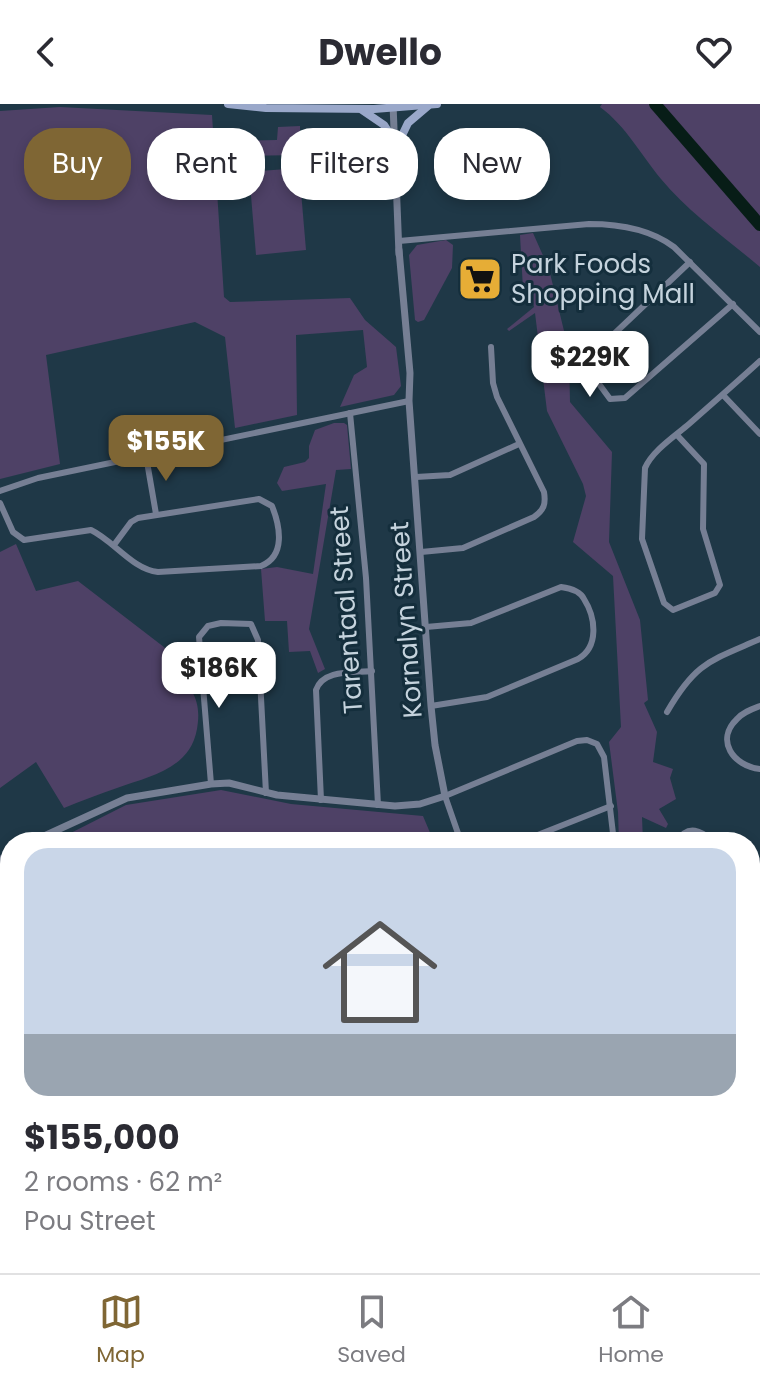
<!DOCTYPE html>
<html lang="en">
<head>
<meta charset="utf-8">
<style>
  body { margin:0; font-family:Poppins,sans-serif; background:#f7f7f7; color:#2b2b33; height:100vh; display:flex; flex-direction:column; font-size:30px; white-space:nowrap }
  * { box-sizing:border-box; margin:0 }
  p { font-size:26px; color:#7c7c81 }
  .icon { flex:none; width:44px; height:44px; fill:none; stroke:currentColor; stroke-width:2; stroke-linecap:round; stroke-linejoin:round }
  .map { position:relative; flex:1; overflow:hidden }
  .panel { position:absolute; left:0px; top:728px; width:760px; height:442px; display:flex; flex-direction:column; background:#fff; border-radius:32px 32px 0 0; box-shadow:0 4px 12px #0003 }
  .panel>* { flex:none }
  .hud { position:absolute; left:24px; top:24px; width:712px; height:72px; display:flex; gap:16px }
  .price { position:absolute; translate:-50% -68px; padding:0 18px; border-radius:16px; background:#fff; color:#222; font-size:26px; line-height:52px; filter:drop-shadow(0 2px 4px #0008) }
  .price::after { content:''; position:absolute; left:50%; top:48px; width:24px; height:18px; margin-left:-12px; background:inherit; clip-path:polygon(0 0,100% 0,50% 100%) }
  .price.on { background:#7f6634; color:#fff }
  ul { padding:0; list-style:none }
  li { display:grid; align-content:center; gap:16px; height:424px; padding:0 24px }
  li+li { border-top:2px solid #e1e1e2 }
  li span { display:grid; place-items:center; height:248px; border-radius:24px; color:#555 }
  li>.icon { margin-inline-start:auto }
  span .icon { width:144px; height:144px; fill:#fffc; stroke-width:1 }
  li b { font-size:34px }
  .pill { padding:0 28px; border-radius:32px; background:#fff; box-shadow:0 4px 12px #0003; font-size:28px; line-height:72px }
  .pill.on { background:#7f6634; color:#fff }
  header { display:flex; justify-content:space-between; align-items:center; height:104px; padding:0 24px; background:#fff; font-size:36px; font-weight:700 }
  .tabs { display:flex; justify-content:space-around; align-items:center; height:112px; border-top:2px solid #e1e1e2; background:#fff; font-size:22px; color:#7c7c81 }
  .tabs a { display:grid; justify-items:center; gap:4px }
  .tabs .on { color:#7f6634 }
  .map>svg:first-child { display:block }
</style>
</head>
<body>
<header><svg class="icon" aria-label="back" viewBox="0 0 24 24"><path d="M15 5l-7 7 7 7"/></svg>Dwello<svg class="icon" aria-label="heart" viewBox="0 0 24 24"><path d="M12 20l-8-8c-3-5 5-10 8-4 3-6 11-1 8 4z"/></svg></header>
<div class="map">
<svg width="760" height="1169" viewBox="0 0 760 1169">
  <rect width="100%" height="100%" fill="#1f3847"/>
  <!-- green -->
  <g fill="#4e4166">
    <path d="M 602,0 L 760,0 L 760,163 C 727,135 689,109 661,75 C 641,51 626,22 600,3 Z"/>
    <path d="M 60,3 L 212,11 L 224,193 L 230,198 L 350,194 L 365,216 L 396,243 L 401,282 L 394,291 L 340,303 L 354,271 L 367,263 L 363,226 L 296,231 L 297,311 L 235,324 L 225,233 L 195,218 L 46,251 L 60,360 L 0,375 L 0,7 Z"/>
    <path d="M 300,22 L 300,51 L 237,52 L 237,37 L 277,36 L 278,23 Z"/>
    <path d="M 299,64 L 306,146 L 256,151 L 249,68 Z"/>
    <path d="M 533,129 L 549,165 L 565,231 L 569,254 L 570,298 L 612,348 L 609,438 L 640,516 L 648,596 L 644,599 L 657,628 L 653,658 L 673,665 L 670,674 L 676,695 L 659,705 L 668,720 L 666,724 L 642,713 L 643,738 L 619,738 L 618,708 L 609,638 L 621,623 L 613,472 L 573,438 L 586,392 L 583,380 L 547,307 L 535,209 L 509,227 L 507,225 L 534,203 L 530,184 L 523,185 L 520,131 Z"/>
    <path d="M 446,136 L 453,141 L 452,164 L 424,216 L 418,218 L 415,216 L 409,151 L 417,141 Z"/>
    <path d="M 334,319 L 344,319 L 347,321 L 351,365 L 336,366 L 309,525 L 325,565 L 318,569 L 310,547 L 289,548 L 287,517 L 265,517 L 261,465 L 277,463 L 313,470 L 326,380 L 282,387 L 277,379 L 284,363 L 305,358 L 309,354 L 309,342 L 315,326 Z"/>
    <path d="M 16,440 L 36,487 L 78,477 L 173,550 L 173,564 C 192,584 202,596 197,625 C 190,665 150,672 117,684 C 99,690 81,697 64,704 L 36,658 L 0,684 L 0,448 Z"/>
    <path d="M 221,686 L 291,700 L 423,712 L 431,731 L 445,738 L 53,738 L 126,701 Z"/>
    <path d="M 10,760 L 10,972 L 0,963 L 0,765 Z"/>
    <path d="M 750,977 L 760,978 L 760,1147 L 750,1120 Z"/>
    <path d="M 151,1160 L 208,1160 L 213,1163 L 231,1160 L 714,1160 L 713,1169 L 142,1169 Z"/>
  </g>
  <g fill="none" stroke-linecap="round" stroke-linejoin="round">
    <!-- river -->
    <path stroke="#071d17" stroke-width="12" d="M 655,0 L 760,121"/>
    <!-- minor -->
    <g stroke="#767f94" stroke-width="6">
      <path d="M 399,137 L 589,120 C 619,120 650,125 674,143 L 760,228"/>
      <path d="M 690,158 L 595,248 L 591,269 L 610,295 L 625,294 L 733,200"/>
      <path d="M 723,291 L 760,330"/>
      <path d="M 350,309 L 366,474 L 378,701"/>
      <path d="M 677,331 L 704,360 L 703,425 L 720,481 L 715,489 L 673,506 L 664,499 L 642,435 L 645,364 C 652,347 675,332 689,320 C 713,299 737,278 760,257"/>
      <path d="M 146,352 L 156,410"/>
      <path d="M 416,373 L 450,371 L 519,340"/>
      <path d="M 0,387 L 38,374 L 409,297"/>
      <path d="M 0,399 L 13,428 L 24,436 L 91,426 C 114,437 132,465 158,468 L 261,462 C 286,452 280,422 272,402 L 259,395 L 138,414 L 131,418 L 114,441"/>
      <path d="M 421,448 L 463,444 L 534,413 C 544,406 546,400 544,388 L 497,293 L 493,279 L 491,243"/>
      <path d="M 426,523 L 471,519 L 561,483 C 569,484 580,487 584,495 C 596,514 599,543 578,555 L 487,593 L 431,602"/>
      <path d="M 760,602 C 752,605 743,608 737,615 C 715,636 733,662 760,665"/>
      <path d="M 667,608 C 696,558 710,557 760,535"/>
      <path d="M 211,680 L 199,533 L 208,522 L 221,519 L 251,520 L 258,536 L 266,689"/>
      <path d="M 321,696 L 316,586 C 323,565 353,569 372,567"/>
      <path d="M 461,738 L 445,692 L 577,637 L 587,636 L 597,640 L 604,653 L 614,738"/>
      <path d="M 520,738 L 611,702"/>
      <path d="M 677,738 C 688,719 701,727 715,738"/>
      <path d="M 750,791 L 760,830"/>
      <path d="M 750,916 L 760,871"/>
      <path d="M 750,971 L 760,973"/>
      <path d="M 0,980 L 10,989"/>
      <path d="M 0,1065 L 10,1074"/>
      <path d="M 0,1087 L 10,1088"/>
      <path d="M 108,1160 L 117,1169"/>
      <path d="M 142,1169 L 151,1160"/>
    </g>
    <!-- tertiary -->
    <g stroke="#767f94" stroke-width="7">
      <path d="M 393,0 L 399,150"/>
      <path d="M 31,738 L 127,694 L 211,680 L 229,679 L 277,691 L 395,702 L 420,700 L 445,692 L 435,641 L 431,602 L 409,297 L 410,269 L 399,146"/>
      <path d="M 0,756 L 10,749"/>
    </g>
    <!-- secondary -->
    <g stroke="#9aa8ca" stroke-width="8">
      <path d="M 228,0 L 266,4 L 374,5 L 437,0"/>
      <path d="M 362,6 L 384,21 L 395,38"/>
      <path d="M 395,46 L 408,19 L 428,2"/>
    </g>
  </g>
  <!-- icons -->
  <defs>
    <g id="supermarket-square" transform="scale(2.3)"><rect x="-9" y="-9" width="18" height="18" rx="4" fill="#e6ad36" stroke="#142e3c"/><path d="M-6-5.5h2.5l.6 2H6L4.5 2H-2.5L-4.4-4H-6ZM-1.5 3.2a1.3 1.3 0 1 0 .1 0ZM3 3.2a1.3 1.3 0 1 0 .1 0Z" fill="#111"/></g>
  </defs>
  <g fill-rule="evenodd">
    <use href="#supermarket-square" x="480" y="175"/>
  </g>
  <g text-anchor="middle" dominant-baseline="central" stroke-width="6" stroke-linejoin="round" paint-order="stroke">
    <!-- poi labels -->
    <g font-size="26" fill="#c5d3dd" stroke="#142e3c" text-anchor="start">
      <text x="511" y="160">Park Foods<tspan x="511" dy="30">Shopping Mall</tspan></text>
    </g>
    <!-- street labels -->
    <g font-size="26" fill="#c5d3dd" stroke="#142e3c">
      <text transform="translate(346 506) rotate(-94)">Tarentaal Street</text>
      <text transform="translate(406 516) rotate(-94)">Kornalyn Street</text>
    </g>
  </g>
</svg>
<b class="price" style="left:590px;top:295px">$229K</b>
<b class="price on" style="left:166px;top:379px">$155K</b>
<b class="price" style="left:219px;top:606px">$186K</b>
<div class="hud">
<a class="pill on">Buy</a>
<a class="pill">Rent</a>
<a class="pill">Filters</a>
<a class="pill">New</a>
</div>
<section class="panel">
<ul>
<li><span style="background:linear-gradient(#c9d6e8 75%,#9aa5b1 0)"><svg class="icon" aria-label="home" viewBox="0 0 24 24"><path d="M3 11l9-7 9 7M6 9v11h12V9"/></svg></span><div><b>$155,000</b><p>2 rooms · 62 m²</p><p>Pou Street</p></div></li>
</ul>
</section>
</div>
<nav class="tabs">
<a class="on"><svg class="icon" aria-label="map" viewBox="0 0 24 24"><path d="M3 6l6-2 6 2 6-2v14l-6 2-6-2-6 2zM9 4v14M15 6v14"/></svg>Map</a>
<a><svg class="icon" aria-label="saved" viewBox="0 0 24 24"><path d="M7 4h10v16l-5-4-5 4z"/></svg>Saved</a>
<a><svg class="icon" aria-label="home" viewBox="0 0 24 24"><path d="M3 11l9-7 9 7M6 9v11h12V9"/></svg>Home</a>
</nav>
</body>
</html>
